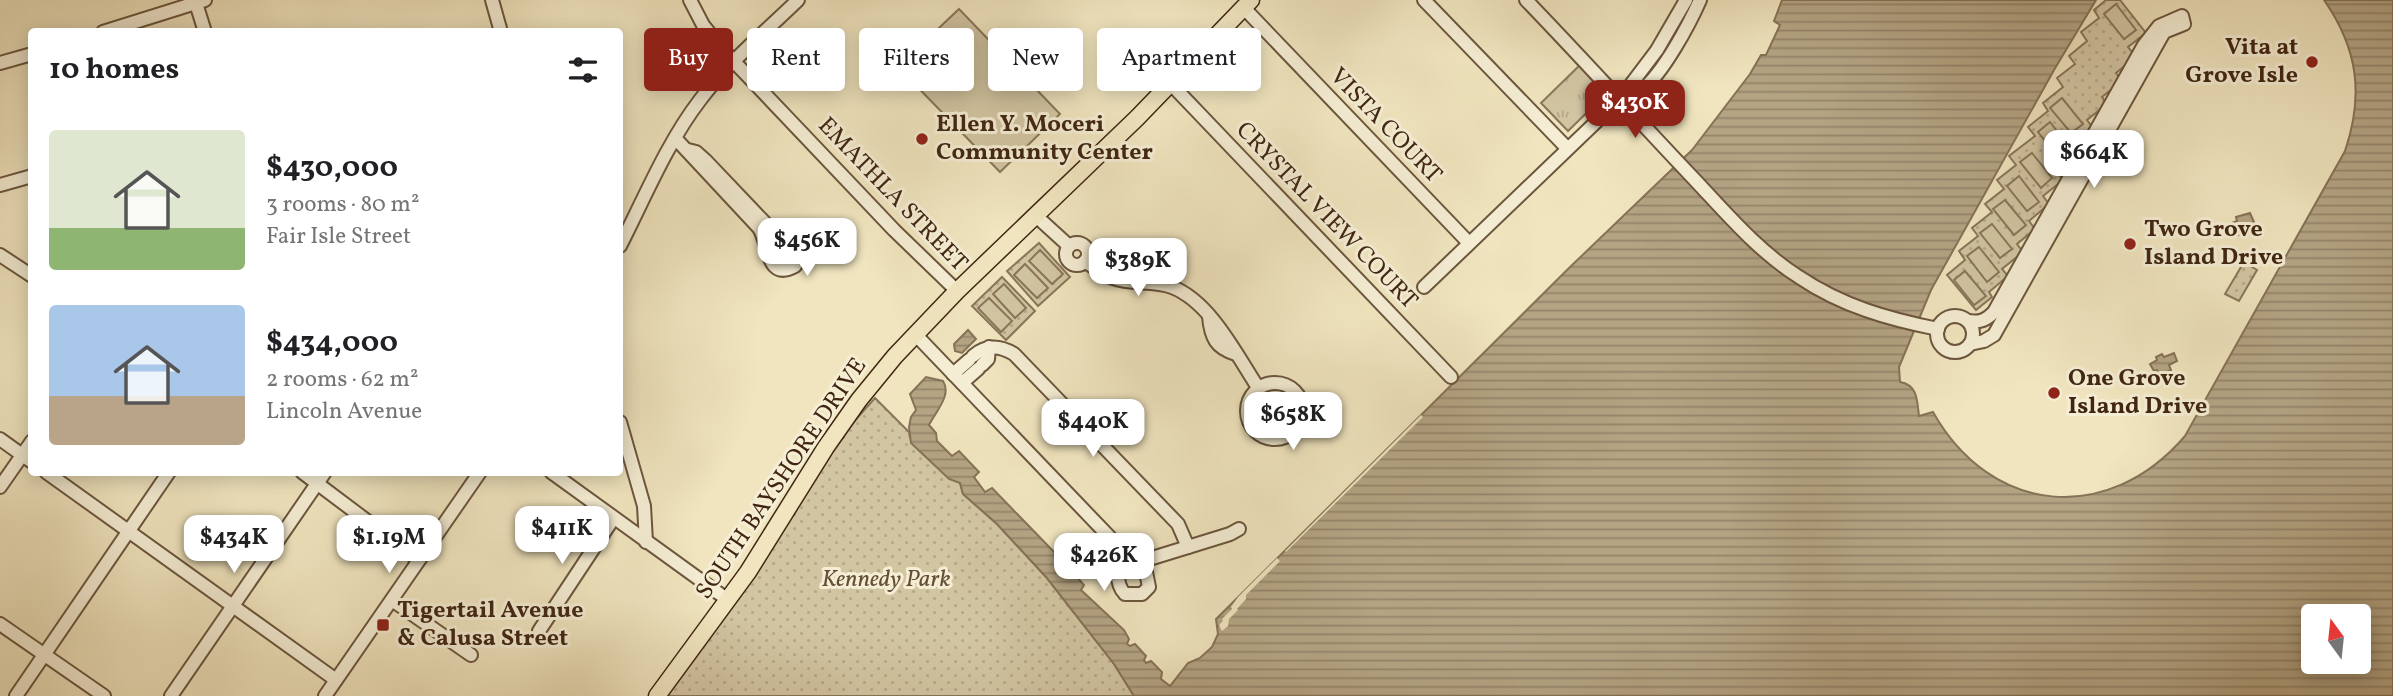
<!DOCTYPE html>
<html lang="en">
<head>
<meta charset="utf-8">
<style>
  body { margin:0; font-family:Vollkorn,serif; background:#f2f2f2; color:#202124; height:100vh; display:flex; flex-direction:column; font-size:26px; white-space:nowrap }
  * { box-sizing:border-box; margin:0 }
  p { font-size:23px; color:#757577 }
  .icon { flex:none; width:38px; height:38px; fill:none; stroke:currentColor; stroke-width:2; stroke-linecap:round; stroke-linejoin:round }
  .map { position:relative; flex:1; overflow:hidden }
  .side { position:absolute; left:28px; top:28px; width:595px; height:448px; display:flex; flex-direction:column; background:#fff; border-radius:7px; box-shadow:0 4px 18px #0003 }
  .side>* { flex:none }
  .banner { position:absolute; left:644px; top:28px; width:665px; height:63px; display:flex; gap:14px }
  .needle { width:46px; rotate:345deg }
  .controls { position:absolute; left:2301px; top:604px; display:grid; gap:14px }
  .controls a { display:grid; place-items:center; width:70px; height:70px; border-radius:7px; background:#fff; box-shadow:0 4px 18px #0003; font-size:35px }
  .price { position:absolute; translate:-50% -60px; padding:0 16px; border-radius:14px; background:#fff; color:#222; font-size:23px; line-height:46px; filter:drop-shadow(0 2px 4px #0008) }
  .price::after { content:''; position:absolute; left:50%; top:42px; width:21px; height:16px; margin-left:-10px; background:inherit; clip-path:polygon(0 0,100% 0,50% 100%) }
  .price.selected { background:#8f2418; color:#fff }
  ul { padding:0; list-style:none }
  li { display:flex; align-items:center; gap:21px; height:175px; padding:0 21px }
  li span { display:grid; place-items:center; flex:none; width:196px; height:140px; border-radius:7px; color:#555 }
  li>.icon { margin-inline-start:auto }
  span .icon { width:84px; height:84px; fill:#fffc; stroke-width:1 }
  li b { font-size:30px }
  h2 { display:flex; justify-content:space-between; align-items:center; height:84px; padding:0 21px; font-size:30px }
  .tag { padding:0 24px; border-radius:7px; background:#fff; box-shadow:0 4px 18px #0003; font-size:24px; line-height:63px }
  .tag.selected { background:#8f2418; color:#fff }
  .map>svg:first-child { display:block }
</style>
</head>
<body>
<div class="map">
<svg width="2393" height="696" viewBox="0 0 2393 696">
  <defs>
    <pattern id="grass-tufts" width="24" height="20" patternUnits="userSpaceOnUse" patternTransform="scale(1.75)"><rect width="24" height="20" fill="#d2c5a2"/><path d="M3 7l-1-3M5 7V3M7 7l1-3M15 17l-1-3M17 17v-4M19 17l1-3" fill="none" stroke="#b5a98a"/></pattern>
    <pattern id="park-dots" width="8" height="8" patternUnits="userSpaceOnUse" patternTransform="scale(1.75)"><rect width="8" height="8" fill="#d2c5a2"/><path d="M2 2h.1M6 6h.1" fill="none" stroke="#b5a98a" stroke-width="1.8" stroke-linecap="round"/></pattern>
    <pattern id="water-rules" width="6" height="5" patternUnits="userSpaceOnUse" patternTransform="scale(1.75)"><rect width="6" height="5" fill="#b4a484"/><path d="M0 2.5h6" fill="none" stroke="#94856b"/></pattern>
  </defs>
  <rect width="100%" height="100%" fill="#f0e5bf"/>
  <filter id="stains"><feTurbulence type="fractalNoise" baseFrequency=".00286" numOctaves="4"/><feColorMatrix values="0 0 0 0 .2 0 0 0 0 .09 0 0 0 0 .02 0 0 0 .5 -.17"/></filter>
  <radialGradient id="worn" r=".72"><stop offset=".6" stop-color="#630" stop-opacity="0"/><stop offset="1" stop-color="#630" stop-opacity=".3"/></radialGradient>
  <!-- grass -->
  <path fill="url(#grass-tufts)" stroke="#89765a" stroke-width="2" d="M 1581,64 L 1608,92 L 1568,131 L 1541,103 Z"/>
  <!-- park -->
  <g fill="url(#park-dots)" stroke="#89765a" stroke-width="2">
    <path d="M 2106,0 L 2120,0 L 2146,33 L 2128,47 L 2136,57 L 2116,73 L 2122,81 L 2102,97 L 2107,104 L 2087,120 L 2093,128 L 2074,144 L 2080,152 L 2061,167 L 2057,162 L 2052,165 L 2063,180 L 2043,196 L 2049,204 L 2029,221 L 2035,229 L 2017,244 L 2023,252 L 2002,269 L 2008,276 L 1989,292 L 1992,297 L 1976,310 L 1947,275 L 1965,260 L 1959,251 L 1978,236 L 1972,228 L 1992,212 L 1985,204 L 2004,189 L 1997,180 L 2016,165 L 2009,156 L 2035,136 L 2028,127 L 2048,111 L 2043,103 L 2063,87 L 2057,78 L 2075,64 L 2069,56 L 2087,41 L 2081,32 L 2099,18 L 2094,10 Z"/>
    <path d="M 1039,243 L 1070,277 L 1038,306 L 1007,271 Z"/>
    <path d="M 2244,262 L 2257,270 L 2239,301 L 2225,294 Z"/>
    <path d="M 1002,277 L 1035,311 L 1006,340 L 972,306 Z"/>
    <path d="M 875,398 L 909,432 L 910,438 L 960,483 L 963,494 L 997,524 L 1046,577 L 1114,664 L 1134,696 L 661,696 L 843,434 Z"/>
  </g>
  <!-- pitch -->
  <g fill="#d2c5a2" stroke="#89765a" stroke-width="2">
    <path d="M 2116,4 L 2136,30 L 2124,39 L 2104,14 Z"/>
    <path d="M 959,9 L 1060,114 L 1000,172 L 898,67 Z"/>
    <path d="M 2062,98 L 2083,124 L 2071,133 L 2050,108 Z"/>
    <path d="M 2050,122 L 2070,148 L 2058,157 L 2038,132 Z"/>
    <path d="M 2032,153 L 2052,178 L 2041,188 L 2020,162 Z"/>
    <path d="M 2019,176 L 2039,202 L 2027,211 L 2007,186 Z"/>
    <path d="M 2005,200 L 2026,225 L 2014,235 L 1993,209 Z"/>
    <path d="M 1992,224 L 2012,249 L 2000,258 L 1980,233 Z"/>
    <path d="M 1979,247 L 1999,272 L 1987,282 L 1967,256 Z"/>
    <path d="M 1040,250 L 1063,274 L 1052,284 L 1029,261 Z"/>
    <path d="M 1025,264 L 1048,288 L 1037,298 L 1014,275 Z"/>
    <path d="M 1965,271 L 1986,296 L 1974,305 L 1954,280 Z"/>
    <path d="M 1004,284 L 1026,308 L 1015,318 L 993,294 Z"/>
    <path d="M 989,298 L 1012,321 L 1001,332 L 978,308 Z"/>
  </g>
  <!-- water -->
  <g fill="url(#water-rules)" stroke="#867256" stroke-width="2" fill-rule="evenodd">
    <path d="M 1782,0 L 2096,0 L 2054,70 L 1931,290 L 1899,367 L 1900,382 C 1918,385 1917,401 1919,416 L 1933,412 C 1991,515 2108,526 2185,436 L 2345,151 C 2364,95 2358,49 2324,0 L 2393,0 L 2393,696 L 1134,696 L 1114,664 L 1046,577 L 997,524 L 963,494 L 960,483 L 949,479 L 911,443 L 909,427 L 911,417 L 916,410 L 910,394 L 926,377 L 943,381 C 952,395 936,411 929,425 L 936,433 L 937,441 L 952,456 L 959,451 L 979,472 L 974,477 L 985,492 L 992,488 L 1055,553 L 1054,555 L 1066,569 L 1068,567 L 1084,585 L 1081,590 L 1124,630 L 1129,639 L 1127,644 L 1130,646 L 1135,644 L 1146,656 L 1144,660 L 1146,663 L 1151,661 L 1162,672 L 1161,679 L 1170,686 L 1188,663 L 1200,658 L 1212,647 L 1218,634 L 1216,619 L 1569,268 L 1692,150 L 1750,74 L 1761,55 L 1766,55 L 1780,25 L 1774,21 ZM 2314,616 L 2359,616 L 2359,662 L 2314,662 Z"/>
    <path d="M 2250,213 L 2254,222 L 2247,225 L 2249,230 L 2236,236 L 2229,224 L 2237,221 L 2236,217 Z"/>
    <path d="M 968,330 L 976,339 L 962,353 L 955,351 L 954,344 Z"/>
    <path d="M 2174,353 L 2177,361 L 2169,365 L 2171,370 L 2159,375 L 2157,370 L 2154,371 L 2150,364 L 2157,360 L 2156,357 L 2162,354 L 2164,357 Z"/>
    <path d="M 1263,410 L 1275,416 L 1281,415 L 1282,422 L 1278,425 L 1268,423 L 1266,419 L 1261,418 Z"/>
  </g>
  <!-- pier -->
  <g fill="#f0e5bf">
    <path d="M 1421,415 L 1423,417 L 1286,552 L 1285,551 Z"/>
    <path d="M 1277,558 L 1280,561 L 1246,595 L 1246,599 L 1237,609 L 1238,610 L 1229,619 L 1228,626 L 1222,631 L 1219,625 L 1223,621 L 1222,619 L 1232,609 L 1231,607 L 1238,597 Z"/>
  </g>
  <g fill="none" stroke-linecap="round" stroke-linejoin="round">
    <!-- minor casing -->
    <g stroke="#6c563d" stroke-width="16">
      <g id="minor">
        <path d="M 195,0 L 205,32"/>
        <path d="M 492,0 L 501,32"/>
        <path d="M 690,0 L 703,25 L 724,51 L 894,230 L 957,291"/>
        <path d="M 1424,0 L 1567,148"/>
        <path d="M 1526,0 C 1583,59 1638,120 1694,179 C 1727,214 1758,251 1799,277 C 1842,306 1888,319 1938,329"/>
        <path d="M 1243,7 L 1469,243"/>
        <path d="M 103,32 L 205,0"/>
        <path d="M 0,63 L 32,54"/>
        <path d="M 1170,83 L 1451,377"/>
        <path d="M 1621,99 C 1627,96 1636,94 1642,90 C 1663,73 1689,25 1700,0"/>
        <path d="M 676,139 L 759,228 C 769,243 766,282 795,266 L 798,259 L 792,240 L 767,225 L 706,161 L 696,152 L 688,150"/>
        <path d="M 0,185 L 32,176"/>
        <path d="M 1035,215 L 1069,246"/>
        <circle cx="1077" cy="254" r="11"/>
        <path d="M 620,246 C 645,197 667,143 700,100 C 728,63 765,32 798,0"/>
        <path d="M 0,255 L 32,276"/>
        <path d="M 1085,261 C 1093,267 1103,275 1113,278 C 1131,285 1153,280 1172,287 C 1211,302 1237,356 1259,389"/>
        <path d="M 1424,287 L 1620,99 L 1657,50 L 1686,0"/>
        <circle cx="1955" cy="334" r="18"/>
        <path d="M 1209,317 C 1211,338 1216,348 1236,354"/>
        <path d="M 1968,321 C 1980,323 1986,320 1994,312 L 2144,45 L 2159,26 L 2182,16 L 2184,24 L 2164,32 L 1994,335 L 1984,341 L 1970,344"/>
        <path d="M 915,334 L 1121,549 L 1146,572 L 1149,587 L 1142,594 L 1125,594 C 1114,583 1118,563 1121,549"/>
        <path d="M 973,356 C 986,345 999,345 1014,354 L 1178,524 L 1188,547 L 1149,559 L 1140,565"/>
        <path d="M 982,365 L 988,359 L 989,347"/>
        <path d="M 953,374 L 969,360"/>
        <path d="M 962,383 L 978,369"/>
        <circle cx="1275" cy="411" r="28"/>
        <path d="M 620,422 L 644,506 L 646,542"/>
        <path d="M 0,439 L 32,462"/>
        <path d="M 46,472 L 336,680"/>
        <path d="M 302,472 L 419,560"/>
        <path d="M 551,472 L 728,600"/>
        <path d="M 0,487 L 32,441"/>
        <path d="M 1188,547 L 1230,534 L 1239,529"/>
        <path d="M 392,600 L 471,655"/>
        <path d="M 0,624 L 104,696"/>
        <path d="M 539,631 L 613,519"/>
        <path d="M 16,696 L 169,472"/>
        <path d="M 171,696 L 325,472"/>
        <path d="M 325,696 L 480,472"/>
      </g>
    </g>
    <!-- major casing -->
    <g stroke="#402612" stroke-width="19">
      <path id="major" d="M 657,696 L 748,572 L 826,447 L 859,400 L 895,356 L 957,291 L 1137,118 L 1251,0"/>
    </g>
    <!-- minor -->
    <use href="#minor" stroke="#f5eed5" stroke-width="12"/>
    <!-- major -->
    <use href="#major" stroke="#f0e5bf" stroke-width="16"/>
  </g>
  <!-- markers -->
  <g fill="#8f2418" stroke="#f5eed5" stroke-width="2.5">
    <circle cx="2312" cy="62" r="7"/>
    <circle cx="922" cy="139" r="7"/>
    <circle cx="2130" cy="244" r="7"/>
    <circle cx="2054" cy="393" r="7"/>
    <rect x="376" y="618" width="14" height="14" rx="3.5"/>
  </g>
  <g text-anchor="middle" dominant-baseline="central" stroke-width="6" stroke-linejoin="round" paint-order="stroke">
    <!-- poi labels -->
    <g font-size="24" font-weight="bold" fill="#402612" stroke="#f5eed5" text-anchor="start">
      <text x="2298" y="48" text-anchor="end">Vita at<tspan x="2298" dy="28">Grove Isle</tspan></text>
      <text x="936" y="125">Ellen Y. Moceri<tspan x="936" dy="28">Community Center</tspan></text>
      <text x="2144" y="230">Two Grove<tspan x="2144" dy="28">Island Drive</tspan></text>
      <text x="2068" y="379">One Grove<tspan x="2068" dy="28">Island Drive</tspan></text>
      <text x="397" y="611">Tigertail Avenue<tspan x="397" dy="28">&amp; Calusa Street</tspan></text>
    </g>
    <!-- street labels -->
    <g font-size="24" fill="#402612" stroke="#f5eed5">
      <text transform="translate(1385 126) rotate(46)">VISTA COURT</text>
      <text transform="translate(892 195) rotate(46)">EMATHLA STREET</text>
      <text transform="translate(1326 216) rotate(46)">CRYSTAL VIEW COURT</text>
      <text transform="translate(782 479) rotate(-56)">SOUTH BAYSHORE DRIVE</text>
    </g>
    <!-- park labels -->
    <g font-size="24" font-style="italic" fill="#644e36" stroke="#f5eed5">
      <text x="886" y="580">Kennedy Park</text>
    </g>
  </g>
  <rect width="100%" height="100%" filter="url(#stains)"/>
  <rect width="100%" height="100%" fill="url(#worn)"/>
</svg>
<div class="controls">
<a><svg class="needle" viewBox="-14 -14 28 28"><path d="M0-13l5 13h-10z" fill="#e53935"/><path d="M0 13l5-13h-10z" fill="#757577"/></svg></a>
</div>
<b class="price selected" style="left:1635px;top:140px">$430K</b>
<b class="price" style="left:2094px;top:190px">$664K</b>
<b class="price" style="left:807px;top:278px">$456K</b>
<b class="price" style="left:1138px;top:298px">$389K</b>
<b class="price" style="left:1293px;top:452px">$658K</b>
<b class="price" style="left:1093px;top:459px">$440K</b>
<b class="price" style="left:562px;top:566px">$411K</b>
<b class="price" style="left:234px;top:575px">$434K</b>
<b class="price" style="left:389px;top:575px">$1.19M</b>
<b class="price" style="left:1104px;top:593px">$426K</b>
<div class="banner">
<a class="tag selected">Buy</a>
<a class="tag">Rent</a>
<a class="tag">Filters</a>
<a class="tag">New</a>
<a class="tag">Apartment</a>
</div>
<section class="side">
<h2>10 homes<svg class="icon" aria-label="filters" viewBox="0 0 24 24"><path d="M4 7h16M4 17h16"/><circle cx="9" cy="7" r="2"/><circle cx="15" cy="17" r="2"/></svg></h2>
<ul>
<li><span style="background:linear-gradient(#dfe7d0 70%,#8fb573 0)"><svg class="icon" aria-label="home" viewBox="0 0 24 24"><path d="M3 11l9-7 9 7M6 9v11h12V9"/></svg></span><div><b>$430,000</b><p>3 rooms · 80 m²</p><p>Fair Isle Street</p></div></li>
<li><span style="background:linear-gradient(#a9c7e8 65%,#b9a48a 0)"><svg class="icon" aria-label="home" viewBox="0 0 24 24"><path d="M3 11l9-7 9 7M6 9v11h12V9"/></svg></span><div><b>$434,000</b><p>2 rooms · 62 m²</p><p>Lincoln Avenue</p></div></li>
</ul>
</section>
</div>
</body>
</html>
